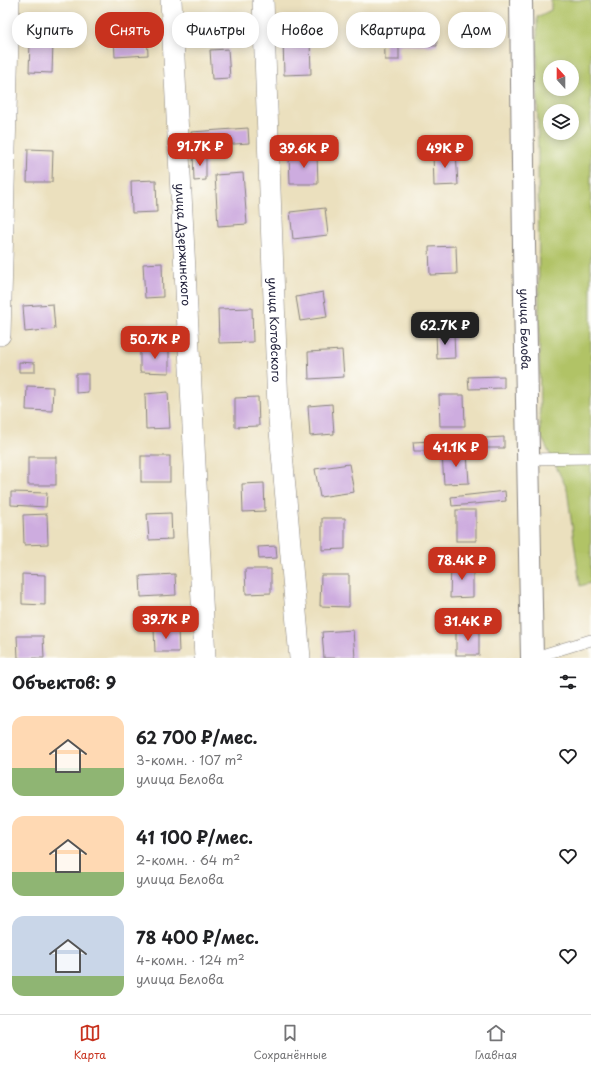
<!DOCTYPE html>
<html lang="ru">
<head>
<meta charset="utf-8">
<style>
  body { margin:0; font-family:"Playpen Sans",sans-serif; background:#f2f2f2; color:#202124; height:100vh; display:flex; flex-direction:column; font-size:15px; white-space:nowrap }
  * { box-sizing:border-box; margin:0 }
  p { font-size:13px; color:#757577 }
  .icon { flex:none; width:22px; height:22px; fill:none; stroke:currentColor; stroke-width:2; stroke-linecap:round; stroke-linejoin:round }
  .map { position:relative; height:658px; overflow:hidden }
  .drawer { display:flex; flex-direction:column; background:#fff; flex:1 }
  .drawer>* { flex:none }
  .banner { position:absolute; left:12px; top:12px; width:567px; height:36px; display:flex; gap:8px }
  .needle { width:26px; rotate:339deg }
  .fabs { position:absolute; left:543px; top:60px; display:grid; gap:8px }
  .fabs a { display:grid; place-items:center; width:36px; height:36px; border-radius:50%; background:#fff; box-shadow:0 2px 10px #0003; font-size:20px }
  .price { position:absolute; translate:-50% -34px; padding:0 9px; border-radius:8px; background:#c8321e; color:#fff; font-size:13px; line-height:26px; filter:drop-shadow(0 1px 2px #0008) }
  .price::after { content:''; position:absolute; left:50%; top:24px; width:12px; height:9px; margin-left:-6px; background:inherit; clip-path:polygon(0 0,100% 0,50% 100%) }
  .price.active { background:#222; color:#fff }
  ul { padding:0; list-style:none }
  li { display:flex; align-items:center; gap:12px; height:100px; padding:0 12px }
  li span { display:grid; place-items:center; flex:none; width:112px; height:80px; border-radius:12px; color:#555 }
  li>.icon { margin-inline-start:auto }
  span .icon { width:48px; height:48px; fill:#fffc; stroke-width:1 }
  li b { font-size:17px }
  h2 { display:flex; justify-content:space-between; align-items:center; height:48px; padding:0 12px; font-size:17px }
  .tag { padding:0 14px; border-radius:16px; background:#fff; box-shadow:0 2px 10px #0003; font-size:14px; line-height:36px }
  .tag.active { background:#c8321e; color:#fff }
  .dock { display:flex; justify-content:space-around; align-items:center; height:56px; border-top:1px solid #e0e0e0; background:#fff; font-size:11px; color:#757577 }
  .dock a { display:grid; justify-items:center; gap:2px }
  .dock .active { color:#c8321e }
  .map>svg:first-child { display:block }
</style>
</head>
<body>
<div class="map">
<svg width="591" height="658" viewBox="0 0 591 658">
  <rect width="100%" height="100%" fill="#fdfcf7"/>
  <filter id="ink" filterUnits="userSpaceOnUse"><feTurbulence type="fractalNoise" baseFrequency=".025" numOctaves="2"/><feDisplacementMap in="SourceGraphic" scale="8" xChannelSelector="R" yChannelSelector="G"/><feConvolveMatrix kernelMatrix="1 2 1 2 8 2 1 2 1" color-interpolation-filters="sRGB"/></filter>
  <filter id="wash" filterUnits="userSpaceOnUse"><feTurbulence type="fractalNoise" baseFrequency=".012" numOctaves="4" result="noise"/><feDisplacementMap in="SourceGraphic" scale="16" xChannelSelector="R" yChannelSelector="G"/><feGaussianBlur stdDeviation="0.9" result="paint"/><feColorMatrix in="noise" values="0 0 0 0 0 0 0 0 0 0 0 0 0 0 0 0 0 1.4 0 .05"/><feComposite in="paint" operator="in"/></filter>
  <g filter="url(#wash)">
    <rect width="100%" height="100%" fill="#ebe0be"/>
    <!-- green -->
    <path fill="#b1c366" stroke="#6a7250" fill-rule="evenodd" d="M 551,0 L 591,0 L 591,583 L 580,586 L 567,489 L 540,434 L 537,17 L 551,10 ZM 550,67 L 572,67 L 572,89 L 550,89 ZM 550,111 L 572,111 L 572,133 L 550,133 Z"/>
    <g id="blocks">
      <!-- building -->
      <g fill="#cdacdf">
        <path d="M 400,13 L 401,29 L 436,30 L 437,46 L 399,45 L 399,60 L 385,60 L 384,14 Z"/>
        <path d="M 147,34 L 148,55 L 115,57 L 114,36 Z"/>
        <path d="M 310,39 L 311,74 L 284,75 L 283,40 Z"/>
        <path d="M 30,42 L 53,43 L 52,73 L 29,72 Z"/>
        <path d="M 228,49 L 230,78 L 212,79 L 210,50 Z"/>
        <path d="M 248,128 L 249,143 L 193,147 L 191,132 Z"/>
        <path d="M 28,149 L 53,150 L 52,182 L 27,182 Z"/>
        <path d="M 456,152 L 458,185 L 434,186 L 433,153 Z"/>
        <path d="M 193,153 L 206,153 L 206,180 L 194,181 Z"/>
        <path d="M 317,154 L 318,184 L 290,184 L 289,155 Z"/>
        <path d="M 243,173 L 247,224 L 218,226 L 215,175 Z"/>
        <path d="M 156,180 L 157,212 L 132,213 L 131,181 Z"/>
        <path d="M 325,208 L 328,235 L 293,239 L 290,212 Z"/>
        <path d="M 456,246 L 457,274 L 430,275 L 429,247 Z"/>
        <path d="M 162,263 L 163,297 L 145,298 L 143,264 Z"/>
        <path d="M 323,292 L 327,317 L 300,321 L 296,297 Z"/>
        <path d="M 53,304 L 55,329 L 25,332 L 23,306 Z"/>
        <path d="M 252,308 L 253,342 L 219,343 L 218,309 Z"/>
        <path d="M 436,333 L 454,333 L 455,358 L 437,359 Z"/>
        <path d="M 140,347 L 169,347 L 169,373 L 140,372 Z"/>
        <path d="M 342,350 L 344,377 L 309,379 L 308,352 Z"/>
        <path d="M 19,362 L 35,363 L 35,372 L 19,372 Z"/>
        <path d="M 76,374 L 88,374 L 88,392 L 76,393 Z"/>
        <path d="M 504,376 L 504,388 L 469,389 L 468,377 Z"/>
        <path d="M 27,386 L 53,387 L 52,411 L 26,410 Z"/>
        <path d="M 168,392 L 170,428 L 146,429 L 145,394 Z"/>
        <path d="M 439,395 L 464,395 L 465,426 L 440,426 Z"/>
        <path d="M 258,397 L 259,426 L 235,427 L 235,398 Z"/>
        <path d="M 332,404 L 334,434 L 310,436 L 308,406 Z"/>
        <path d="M 504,437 L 504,448 L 486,448 L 485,438 Z"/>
        <path d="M 432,441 L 432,451 L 414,451 L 413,442 Z"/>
        <path d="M 467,453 L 469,483 L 444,484 L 442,454 Z"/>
        <rect x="141" y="456" width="29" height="26"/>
        <rect x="28" y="457" width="28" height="28"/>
        <path d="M 349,464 L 354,492 L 320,497 L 315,469 Z"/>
        <path d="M 264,483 L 265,511 L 243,512 L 242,484 Z"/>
        <path d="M 505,491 L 506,501 L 452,506 L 451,497 Z"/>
        <path d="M 11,492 L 47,493 L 46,507 L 11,505 Z"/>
        <rect x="456" y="510" width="20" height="31"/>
        <path d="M 171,513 L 172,539 L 149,540 L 147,514 Z"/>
        <path d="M 47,514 L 48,544 L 24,545 L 23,515 Z"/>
        <path d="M 322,518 L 345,518 L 345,549 L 322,550 Z"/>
        <path d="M 276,546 L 277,558 L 259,559 L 258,547 Z"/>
        <path d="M 451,564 L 473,564 L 473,597 L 450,598 Z"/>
        <path d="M 245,569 L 271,569 L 271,593 L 246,594 Z"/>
        <path d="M 22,574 L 45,575 L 45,605 L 22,604 Z"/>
        <path d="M 175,574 L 176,595 L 141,597 L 140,576 Z"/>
        <path d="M 321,575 L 349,575 L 349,607 L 320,606 Z"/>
        <rect x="456" y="628" width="23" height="27"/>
        <path d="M 154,629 L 178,629 L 179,652 L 155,652 Z"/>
        <path d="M 353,630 L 355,658 L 324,658 L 322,632 Z"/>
        <path d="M 17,636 L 43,636 L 44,658 L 18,658 Z"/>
      </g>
    </g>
  </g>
  <g filter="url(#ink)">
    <use href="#blocks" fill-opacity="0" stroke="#86817c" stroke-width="1"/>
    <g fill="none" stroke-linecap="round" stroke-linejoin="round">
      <!-- lane casing -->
      <g stroke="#86817c" stroke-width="12">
        <g id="lane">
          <path d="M 528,459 L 591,458"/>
          <path d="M 532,658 L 591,640"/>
        </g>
      </g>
      <!-- street casing -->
      <g stroke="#86817c" stroke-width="22">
        <g id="street">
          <path id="s1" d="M 171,0 L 205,658"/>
          <path id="s2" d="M 263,0 L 278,408 L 300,658"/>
          <path d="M 0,335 L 9,0"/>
        </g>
      </g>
      <!-- secondary casing -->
      <g stroke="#86817c" stroke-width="24">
        <g id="secondary">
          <path id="s3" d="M 521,0 L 524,245 L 532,658"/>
        </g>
      </g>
      <!-- lane -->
      <use href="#lane" stroke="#fff" stroke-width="11"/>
      <!-- street -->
      <use href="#street" stroke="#fff" stroke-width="21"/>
      <!-- secondary -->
      <use href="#secondary" stroke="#fff" stroke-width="22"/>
    </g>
  </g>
  <g text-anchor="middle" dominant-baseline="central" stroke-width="4" stroke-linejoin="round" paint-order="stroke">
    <!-- street labels -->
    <g font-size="12" fill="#22223b" stroke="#fdfcf7">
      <text stroke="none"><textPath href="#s1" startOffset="245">улица Дзержинского</textPath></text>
      <text stroke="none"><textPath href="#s2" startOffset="330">улица Котовского</textPath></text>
      <text stroke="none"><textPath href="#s3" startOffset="329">улица Белова</textPath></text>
    </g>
  </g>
</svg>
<div class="fabs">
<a><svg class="needle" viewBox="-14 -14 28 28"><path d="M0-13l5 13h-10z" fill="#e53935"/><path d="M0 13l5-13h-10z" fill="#757577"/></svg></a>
<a><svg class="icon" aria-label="layers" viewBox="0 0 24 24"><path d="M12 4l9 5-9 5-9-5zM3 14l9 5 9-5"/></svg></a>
</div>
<b class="price" style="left:200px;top:167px">91.7K ₽</b>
<b class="price" style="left:304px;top:169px">39.6K ₽</b>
<b class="price" style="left:445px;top:169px">49K ₽</b>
<b class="price active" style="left:445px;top:346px">62.7K ₽</b>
<b class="price" style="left:155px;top:360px">50.7K ₽</b>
<b class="price" style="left:456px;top:468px">41.1K ₽</b>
<b class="price" style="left:462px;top:581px">78.4K ₽</b>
<b class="price" style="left:166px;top:640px">39.7K ₽</b>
<b class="price" style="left:468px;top:642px">31.4K ₽</b>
<div class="banner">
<a class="tag">Купить</a>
<a class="tag active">Снять</a>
<a class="tag">Фильтры</a>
<a class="tag">Новое</a>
<a class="tag">Квартира</a>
<a class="tag">Дом</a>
</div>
</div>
<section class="drawer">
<h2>Объектов: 9<svg class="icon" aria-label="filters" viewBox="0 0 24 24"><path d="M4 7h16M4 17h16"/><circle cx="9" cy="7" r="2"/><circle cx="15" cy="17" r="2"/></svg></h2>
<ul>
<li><span style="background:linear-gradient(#ffd9b3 65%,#8fb573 0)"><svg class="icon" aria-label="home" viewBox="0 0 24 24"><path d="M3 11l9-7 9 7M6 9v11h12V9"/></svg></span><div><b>62 700 ₽/мес.</b><p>3-комн. · 107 m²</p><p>улица Белова</p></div><svg class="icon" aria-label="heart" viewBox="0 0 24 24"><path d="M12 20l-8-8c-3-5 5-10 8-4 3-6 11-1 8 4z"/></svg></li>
<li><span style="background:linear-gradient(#ffd9b3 70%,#8fb573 0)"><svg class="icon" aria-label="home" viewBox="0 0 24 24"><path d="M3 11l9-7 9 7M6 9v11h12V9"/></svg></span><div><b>41 100 ₽/мес.</b><p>2-комн. · 64 m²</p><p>улица Белова</p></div><svg class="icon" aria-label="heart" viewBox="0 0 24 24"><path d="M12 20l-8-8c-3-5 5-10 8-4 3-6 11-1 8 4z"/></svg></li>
<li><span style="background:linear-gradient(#c9d6e8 75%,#8fb573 0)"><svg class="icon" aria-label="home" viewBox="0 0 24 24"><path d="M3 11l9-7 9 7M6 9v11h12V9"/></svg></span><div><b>78 400 ₽/мес.</b><p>4-комн. · 124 m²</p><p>улица Белова</p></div><svg class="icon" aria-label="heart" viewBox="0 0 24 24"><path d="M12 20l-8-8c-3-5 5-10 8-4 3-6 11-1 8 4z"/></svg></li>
</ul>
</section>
<nav class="dock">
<a class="active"><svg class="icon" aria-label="map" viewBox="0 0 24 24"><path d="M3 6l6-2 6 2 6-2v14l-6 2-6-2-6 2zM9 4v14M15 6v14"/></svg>Карта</a>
<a><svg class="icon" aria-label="saved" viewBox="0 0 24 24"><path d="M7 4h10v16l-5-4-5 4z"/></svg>Сохранённые</a>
<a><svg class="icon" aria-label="home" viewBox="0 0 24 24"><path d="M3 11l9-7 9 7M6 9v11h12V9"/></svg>Главная</a>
</nav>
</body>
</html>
